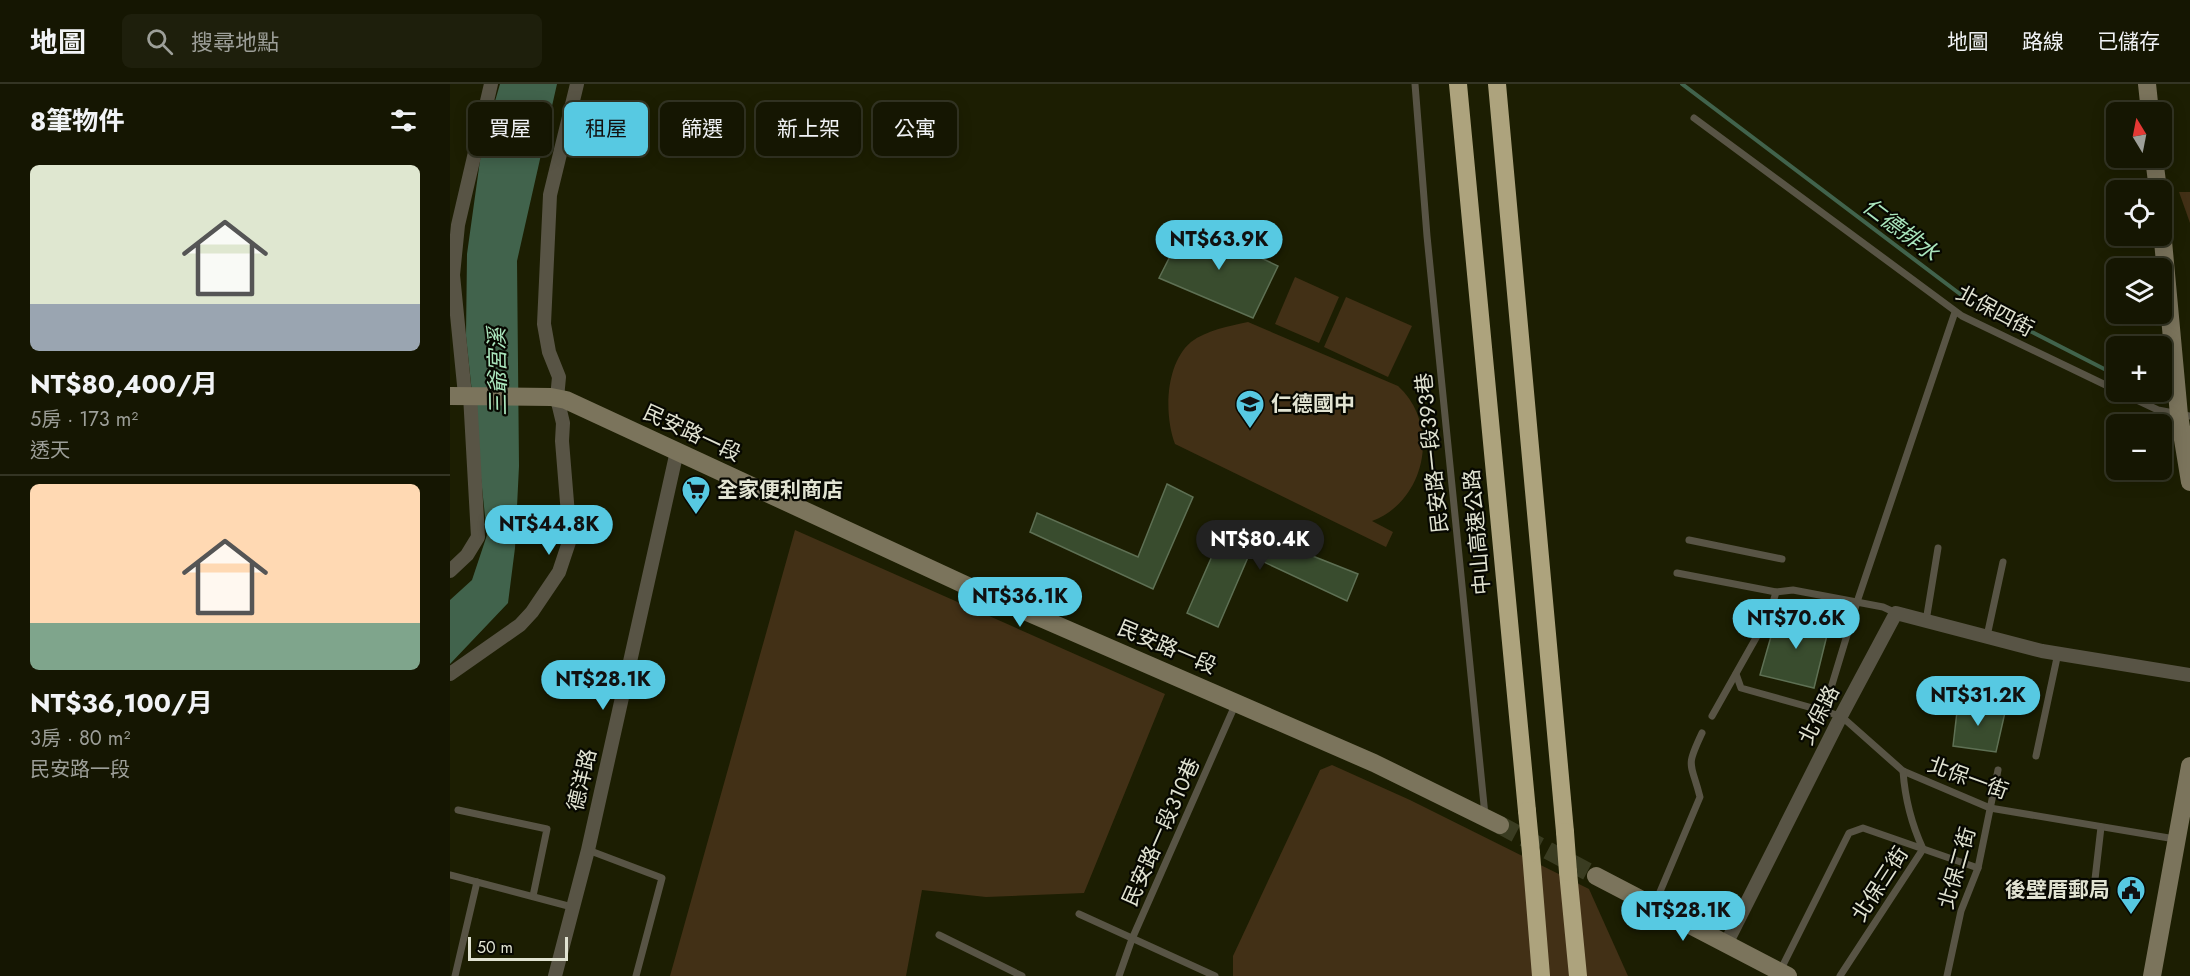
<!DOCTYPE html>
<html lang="zh-TW">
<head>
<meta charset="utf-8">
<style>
  body { margin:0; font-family:Jost,"Noto Sans TC",sans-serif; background:#1e1f0c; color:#f1f3f6; height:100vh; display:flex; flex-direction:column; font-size:22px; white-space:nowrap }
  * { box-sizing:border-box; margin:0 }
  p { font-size:20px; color:#9d9f99 }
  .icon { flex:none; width:33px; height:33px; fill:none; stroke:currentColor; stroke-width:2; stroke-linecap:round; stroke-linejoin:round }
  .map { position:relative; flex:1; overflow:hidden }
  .sheet { display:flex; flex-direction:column; background:#151602; width:450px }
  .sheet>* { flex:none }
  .guide { position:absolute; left:18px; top:18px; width:570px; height:54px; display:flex; gap:12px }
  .needle { width:39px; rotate:350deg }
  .fabs { position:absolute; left:1656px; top:18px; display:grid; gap:12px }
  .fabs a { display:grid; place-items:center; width:66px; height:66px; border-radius:9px; background:#151602; box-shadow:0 3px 15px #0003,0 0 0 2px #343524; font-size:30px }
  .scale { position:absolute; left:18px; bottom:15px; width:100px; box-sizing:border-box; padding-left:6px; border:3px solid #e1e3d2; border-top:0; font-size:16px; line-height:21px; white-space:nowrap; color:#e1e3d2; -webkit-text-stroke:4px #070801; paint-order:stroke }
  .price { position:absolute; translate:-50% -51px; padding:0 14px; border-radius:21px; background:#57c9e2; color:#111; font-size:20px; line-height:39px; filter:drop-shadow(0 2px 3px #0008) }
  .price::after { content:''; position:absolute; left:50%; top:36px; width:18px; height:14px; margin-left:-9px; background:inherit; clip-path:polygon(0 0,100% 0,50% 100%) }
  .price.on { background:#222; color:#fff }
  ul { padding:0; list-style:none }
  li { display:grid; align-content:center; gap:12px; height:318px; padding:0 30px }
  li+li { border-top:2px solid #343524 }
  li span { display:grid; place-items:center; height:186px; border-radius:9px; color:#555 }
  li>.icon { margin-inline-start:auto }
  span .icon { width:108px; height:108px; fill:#fffc; stroke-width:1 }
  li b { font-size:26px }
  h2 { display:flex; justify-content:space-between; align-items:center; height:72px; padding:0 30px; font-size:26px }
  .tag { padding:0 21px; border-radius:9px; background:#151602; box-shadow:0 3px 15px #0003,0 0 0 2px #343524; font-size:21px; line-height:54px }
  .tag.on { background:#57c9e2; color:#111 }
  header { display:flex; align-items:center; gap:36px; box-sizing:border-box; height:84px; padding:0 30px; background:#151602; border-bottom:2px solid #343524 }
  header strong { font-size:28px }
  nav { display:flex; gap:33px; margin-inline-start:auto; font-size:21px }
  .search { width:420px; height:54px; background:#1e1f0c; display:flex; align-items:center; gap:15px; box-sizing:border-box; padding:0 21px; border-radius:9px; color:#9d9f99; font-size:22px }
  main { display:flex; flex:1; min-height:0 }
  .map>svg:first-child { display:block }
</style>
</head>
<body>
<header>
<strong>地圖</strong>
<div class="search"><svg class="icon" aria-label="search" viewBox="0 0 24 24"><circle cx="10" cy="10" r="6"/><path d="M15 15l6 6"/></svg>搜尋地點</div>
<nav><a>地圖</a><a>路線</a><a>已儲存</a></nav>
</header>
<main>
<section class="sheet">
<h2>8筆物件<svg class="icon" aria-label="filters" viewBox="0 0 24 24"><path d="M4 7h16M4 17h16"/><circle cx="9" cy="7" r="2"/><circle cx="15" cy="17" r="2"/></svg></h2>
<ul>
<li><span style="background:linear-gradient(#dfe7d0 75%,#9aa5b1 0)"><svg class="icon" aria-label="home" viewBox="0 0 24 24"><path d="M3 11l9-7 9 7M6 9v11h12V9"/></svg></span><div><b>NT$80,400/月</b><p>5房 · 173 m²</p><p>透天</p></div></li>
<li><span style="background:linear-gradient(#ffd9b3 75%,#7fa58c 0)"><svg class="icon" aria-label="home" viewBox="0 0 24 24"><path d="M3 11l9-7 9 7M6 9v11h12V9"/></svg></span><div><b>NT$36,100/月</b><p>3房 · 80 m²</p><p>民安路一段</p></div></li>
</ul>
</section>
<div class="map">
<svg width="1740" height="892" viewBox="0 0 1740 892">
  <rect width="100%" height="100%" fill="#1c1e02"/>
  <!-- green -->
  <g fill="#423016">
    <path d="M 1729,108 L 1740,108 L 1740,139 Z"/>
    <path d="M 845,193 L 889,213 L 869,259 L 825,240 Z"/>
    <path d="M 896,213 L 962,242 L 938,293 L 874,263 Z"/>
    <path d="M 798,238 L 948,302 C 991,341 976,417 922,437 L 943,448 L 936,463 L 725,360 C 714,331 715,280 741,258 C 757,246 779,242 798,238 Z"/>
    <path d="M 345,446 L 715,610 L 634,809 L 536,813 L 472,806 L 456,892 L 220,892 Z"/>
    <path d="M 882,681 L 960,716 L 1139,805 L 1178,892 L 783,892 L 783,872 L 870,686 Z"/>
  </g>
  <!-- water -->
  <path fill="#41634c" d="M 50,0 L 107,0 L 67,177 L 69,382 L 65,464 L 58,519 L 0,580 L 0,516 L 22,496 L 37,451 L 16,252 L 17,170 L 32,62 Z"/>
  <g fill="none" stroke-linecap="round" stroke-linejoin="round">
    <!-- stream -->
    <g stroke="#41634c" stroke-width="4">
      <path d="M 1232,0 L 1514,213 L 1666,291"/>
      <path d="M 1700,308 L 1722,315"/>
    </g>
  </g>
  <!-- building -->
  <g fill="#394c2e" stroke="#5e7054" stroke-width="1.5">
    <path d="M 737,139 L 828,182 L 803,234 L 709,194 Z"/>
    <path d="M 717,400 L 743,413 L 703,505 L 580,448 L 587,429 L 688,473 Z"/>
    <path d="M 777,438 L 908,490 L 897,517 L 799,471 L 768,543 L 737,529 Z"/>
    <path d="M 1328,528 L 1380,539 L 1364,604 L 1310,591 Z"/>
    <path d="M 1508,619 L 1556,624 L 1546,668 L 1503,662 Z"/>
  </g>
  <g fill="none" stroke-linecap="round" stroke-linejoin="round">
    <!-- secondary-tunnel -->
    <path stroke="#3a3c21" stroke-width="18" stroke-dasharray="18 9" stroke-linecap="butt" d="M 1050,741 L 1146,792"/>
    <!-- lane -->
    <g stroke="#585445" stroke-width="7">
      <path d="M 965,0 L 977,152 L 1035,731"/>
      <path d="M 1244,34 L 1512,232 L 1666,306"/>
      <path d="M 1670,308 L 1708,326 L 1740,332"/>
      <path d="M 1239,456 L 1332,475"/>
      <path d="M 1227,489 L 1326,508 L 1343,506 L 1433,523 L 1446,529"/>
      <path d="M 1476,537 L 1488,464"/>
      <path d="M 1537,552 L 1553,478"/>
      <path d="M 1286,590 L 1291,604 L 1391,632 L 1453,687 L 1540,724 L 1725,755"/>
      <path d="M 1374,627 L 1407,518 L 1505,228"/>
      <path d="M 1262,632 L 1320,529 L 1326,508"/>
      <path d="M 1586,672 L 1608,569"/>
      <path d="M 8,726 L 97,745 L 83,812"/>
      <path d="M 138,766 L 212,794 L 186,892"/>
      <path d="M 0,791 L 122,823"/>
      <path d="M 1644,804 L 1651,743"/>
      <path d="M 1204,822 L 1250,713 C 1241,677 1235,685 1252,649"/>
      <path d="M 629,830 L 765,892"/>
      <path d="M 489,851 L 572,892"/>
      <path d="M 1330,887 L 1399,749 L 1413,744 L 1528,784"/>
      <path d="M 5,892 L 27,798"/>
      <path d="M 669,892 L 682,855 L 786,619"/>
      <path d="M 1390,892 L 1473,765 C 1461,739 1455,715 1453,687"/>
      <path d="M 1497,892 L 1511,827 L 1528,784 L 1548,686"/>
    </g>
    <!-- street -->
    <g stroke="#585445" stroke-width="14">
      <path d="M 15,311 L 3,191 L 8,141 L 41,0"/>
      <path d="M 0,487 L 17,471 L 28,453 L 20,311"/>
      <path d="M 0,590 L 70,541 L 82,528 L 109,488 L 120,455 L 112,357 L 113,339 L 107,314 L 109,293 L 99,268 L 94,240 L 100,111 L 127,0"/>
      <path d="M 1276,860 L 1391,632 L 1446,529 L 1592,567 L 1740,591"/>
      <path d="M 105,892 L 138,766 L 227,367"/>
    </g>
    <!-- secondary -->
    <g stroke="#7b745c" stroke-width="18">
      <path d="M 1697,0 L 1700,28"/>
      <path d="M 1704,74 L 1708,106"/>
      <path d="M 1712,146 L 1729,331 L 1740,398"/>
      <path d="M 0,312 L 101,313 L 116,316 L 524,505 L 924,679 L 1050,741"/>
      <path d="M 1146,792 L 1338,892"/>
      <path d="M 1702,892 L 1740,682"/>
    </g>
    <!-- highway -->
    <g stroke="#ada37d" stroke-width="18">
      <path d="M 1008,0 L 1077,727"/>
      <path d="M 1047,0 L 1115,748"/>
      <path d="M 1081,769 L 1091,892"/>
      <path d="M 1118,788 L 1128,892"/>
    </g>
    <!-- highway-bridge -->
    <g stroke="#ada37d" stroke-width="18">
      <path d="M 1077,727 L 1081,769"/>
      <path d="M 1115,748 L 1118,788"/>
    </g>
  </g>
  <!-- icons -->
  <defs>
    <g id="school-pin" transform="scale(1.5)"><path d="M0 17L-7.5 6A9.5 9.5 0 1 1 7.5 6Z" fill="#57c9e2" stroke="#070801"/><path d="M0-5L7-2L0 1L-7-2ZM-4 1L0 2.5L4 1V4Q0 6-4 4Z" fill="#111"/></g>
    <g id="supermarket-pin" transform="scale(1.5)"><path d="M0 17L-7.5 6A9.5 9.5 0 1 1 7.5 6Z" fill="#57c9e2" stroke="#070801"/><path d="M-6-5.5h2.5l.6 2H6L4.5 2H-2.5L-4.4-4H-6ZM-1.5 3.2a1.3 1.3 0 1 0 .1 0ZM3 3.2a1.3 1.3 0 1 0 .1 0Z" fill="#111"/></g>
    <g id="civic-pin" transform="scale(1.5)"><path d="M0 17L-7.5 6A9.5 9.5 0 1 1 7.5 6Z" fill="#57c9e2" stroke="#070801"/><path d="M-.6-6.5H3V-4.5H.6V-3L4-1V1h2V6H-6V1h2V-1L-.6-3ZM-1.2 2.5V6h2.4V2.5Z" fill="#111"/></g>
  </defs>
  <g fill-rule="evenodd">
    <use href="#school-pin" x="800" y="320"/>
    <use href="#supermarket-pin" x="246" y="406"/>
    <use href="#civic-pin" x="1681" y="806"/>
  </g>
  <g text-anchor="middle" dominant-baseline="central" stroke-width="4.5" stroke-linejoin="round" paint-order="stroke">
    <!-- street labels -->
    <g font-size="21" fill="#e1e3d2" stroke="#070801">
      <text transform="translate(1545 227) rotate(28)">北保四街</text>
      <text transform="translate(242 349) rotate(25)">民安路一段</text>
      <text transform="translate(982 369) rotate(-96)">民安路一段393巷</text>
      <text transform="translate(1027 448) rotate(-95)">中山高速公路</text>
      <text transform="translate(717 563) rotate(23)">民安路一段</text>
      <text transform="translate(1369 631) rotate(-63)">北保路</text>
      <text transform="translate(1518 694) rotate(20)">北保一街</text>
      <text transform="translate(132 696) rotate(-77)">德洋路</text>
      <text transform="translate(711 748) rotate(-66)">民安路一段310巷</text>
      <text transform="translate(1507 784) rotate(-74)">北保二街</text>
      <text transform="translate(1430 800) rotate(-57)">北保三街</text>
    </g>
    <!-- poi labels -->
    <g font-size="21" font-weight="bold" fill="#e1e3d2" stroke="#070801" text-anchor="start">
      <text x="821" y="320">仁德國中</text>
      <text x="267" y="406">全家便利商店</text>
      <text x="1660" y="806" text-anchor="end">後壁厝郵局</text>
    </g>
    <!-- water labels -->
    <g font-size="22" font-style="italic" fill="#aae6bd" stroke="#070801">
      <text transform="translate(1451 145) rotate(37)">仁德排水</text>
      <text transform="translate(47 288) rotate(-91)">三爺宮溪</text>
    </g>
  </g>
</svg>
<div class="fabs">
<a><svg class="needle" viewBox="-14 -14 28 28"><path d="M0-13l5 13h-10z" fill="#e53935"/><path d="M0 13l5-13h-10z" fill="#9d9f99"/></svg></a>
<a><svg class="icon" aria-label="locate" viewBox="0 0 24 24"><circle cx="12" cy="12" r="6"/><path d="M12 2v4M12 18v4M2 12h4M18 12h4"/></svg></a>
<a><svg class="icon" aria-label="layers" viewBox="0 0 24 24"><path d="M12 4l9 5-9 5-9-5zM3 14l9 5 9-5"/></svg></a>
<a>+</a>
<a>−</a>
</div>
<div class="scale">50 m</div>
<b class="price" style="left:769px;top:187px">NT$63.9K</b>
<b class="price" style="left:99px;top:472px">NT$44.8K</b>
<b class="price on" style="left:810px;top:487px">NT$80.4K</b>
<b class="price" style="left:570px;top:544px">NT$36.1K</b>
<b class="price" style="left:1346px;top:566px">NT$70.6K</b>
<b class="price" style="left:153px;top:627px">NT$28.1K</b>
<b class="price" style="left:1528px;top:643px">NT$31.2K</b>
<b class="price" style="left:1233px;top:858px">NT$28.1K</b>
<div class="guide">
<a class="tag">買屋</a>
<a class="tag on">租屋</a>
<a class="tag">篩選</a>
<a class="tag">新上架</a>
<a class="tag">公寓</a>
</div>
</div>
</main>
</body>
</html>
